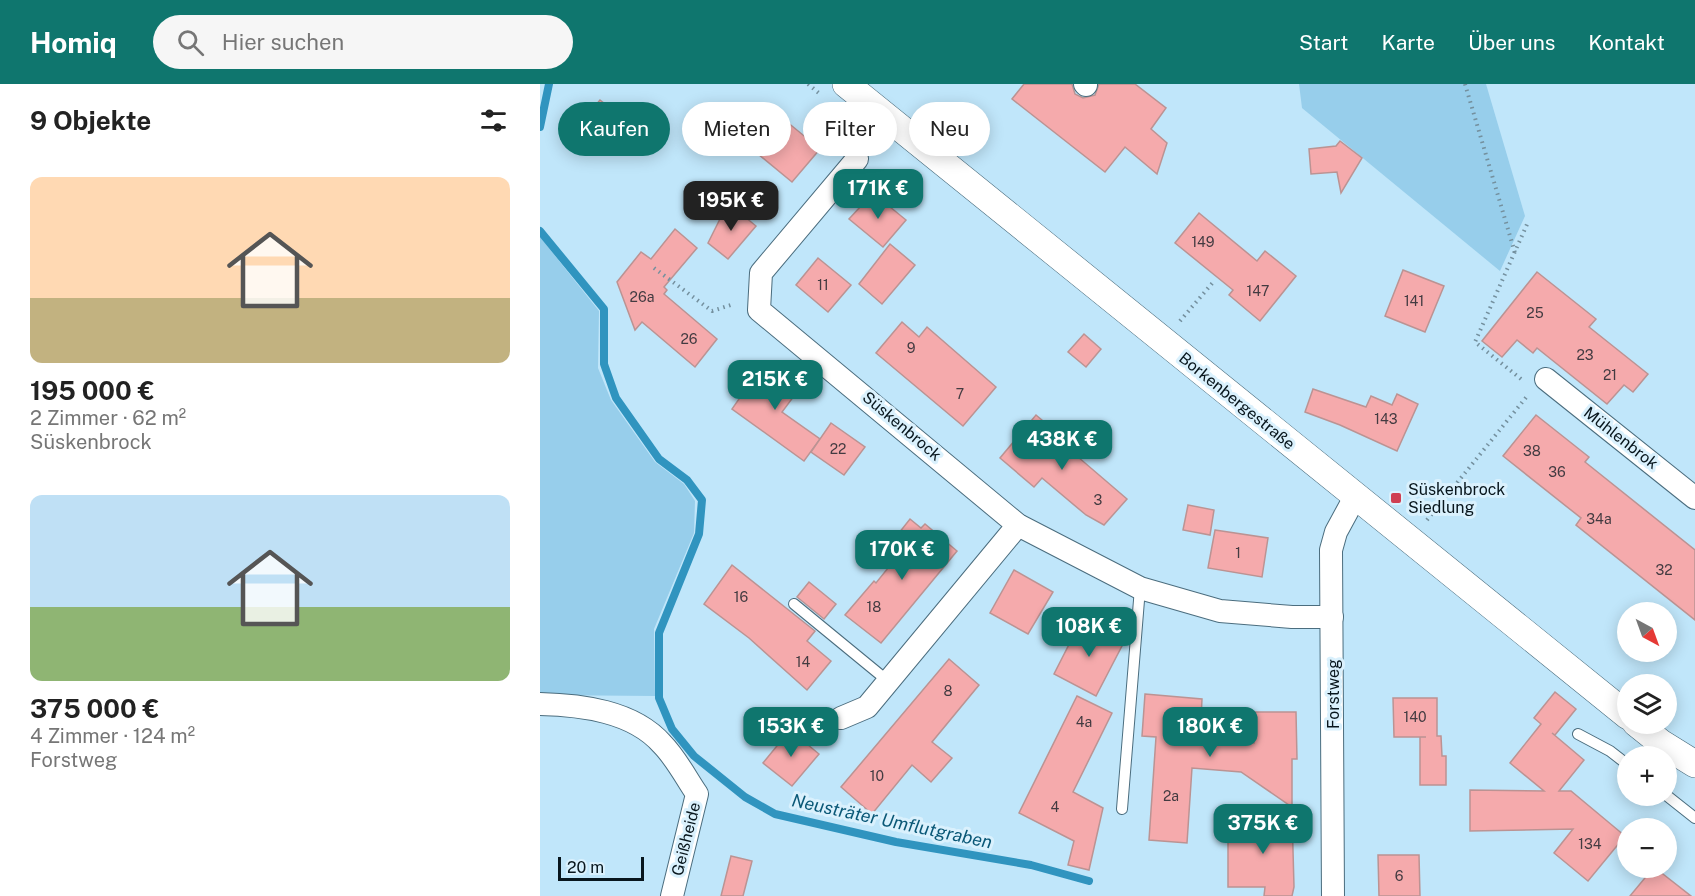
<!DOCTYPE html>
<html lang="de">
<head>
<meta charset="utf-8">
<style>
  body { margin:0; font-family:"Public Sans",sans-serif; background:#f6f6f6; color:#222; height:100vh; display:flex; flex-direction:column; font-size:22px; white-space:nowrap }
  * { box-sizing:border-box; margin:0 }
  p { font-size:20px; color:#767676 }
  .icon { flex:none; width:33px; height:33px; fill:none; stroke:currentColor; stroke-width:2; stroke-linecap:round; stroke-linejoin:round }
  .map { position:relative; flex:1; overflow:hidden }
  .side { display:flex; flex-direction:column; background:#fff; width:540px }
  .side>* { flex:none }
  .top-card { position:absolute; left:18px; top:18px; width:570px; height:54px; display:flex; gap:12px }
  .needle { width:39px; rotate:139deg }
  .tools { position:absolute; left:1077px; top:518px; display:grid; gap:12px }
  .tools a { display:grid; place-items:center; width:60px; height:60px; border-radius:50%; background:#fff; box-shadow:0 3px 15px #0003; font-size:30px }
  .scale { position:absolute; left:18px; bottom:15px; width:86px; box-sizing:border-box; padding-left:6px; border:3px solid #08161d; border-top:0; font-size:16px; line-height:21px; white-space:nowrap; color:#08161d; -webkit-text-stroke:4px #daf1fd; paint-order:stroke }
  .price { position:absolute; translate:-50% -51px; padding:0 14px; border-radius:12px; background:#0f766e; color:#fff; font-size:20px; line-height:39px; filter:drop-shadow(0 2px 3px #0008) }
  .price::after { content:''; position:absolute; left:50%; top:36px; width:18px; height:14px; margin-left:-9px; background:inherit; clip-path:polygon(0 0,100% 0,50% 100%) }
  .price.selected { background:#222; color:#fff }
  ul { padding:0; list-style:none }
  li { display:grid; align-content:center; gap:12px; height:318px; padding:0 30px }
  li span { display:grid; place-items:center; height:186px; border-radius:12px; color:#555 }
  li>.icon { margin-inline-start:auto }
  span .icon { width:108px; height:108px; fill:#fffc; stroke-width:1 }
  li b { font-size:26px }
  h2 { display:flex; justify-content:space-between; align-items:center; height:72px; padding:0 30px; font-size:26px }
  .pill { padding:0 21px; border-radius:27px; background:#fff; box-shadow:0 3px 15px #0003; font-size:21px; line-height:54px }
  .pill.selected { background:#0f766e; color:#fff }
  header { display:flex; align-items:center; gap:36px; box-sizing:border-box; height:84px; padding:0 30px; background:#0f766e; color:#fff }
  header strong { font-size:28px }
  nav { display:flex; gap:33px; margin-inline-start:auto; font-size:21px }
  .search { width:420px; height:54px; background:#f6f6f6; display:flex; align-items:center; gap:15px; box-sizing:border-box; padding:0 21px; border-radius:33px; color:#767676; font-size:22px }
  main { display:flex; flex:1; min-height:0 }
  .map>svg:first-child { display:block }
</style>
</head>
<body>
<header>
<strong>Homiq</strong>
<div class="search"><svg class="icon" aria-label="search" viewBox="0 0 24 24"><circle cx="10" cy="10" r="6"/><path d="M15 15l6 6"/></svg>Hier suchen</div>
<nav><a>Start</a><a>Karte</a><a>Über uns</a><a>Kontakt</a></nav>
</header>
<main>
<section class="side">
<h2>9 Objekte<svg class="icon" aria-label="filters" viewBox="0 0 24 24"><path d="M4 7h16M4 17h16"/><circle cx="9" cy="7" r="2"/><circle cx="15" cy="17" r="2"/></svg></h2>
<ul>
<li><span style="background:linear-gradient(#ffd9b3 65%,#c2b280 0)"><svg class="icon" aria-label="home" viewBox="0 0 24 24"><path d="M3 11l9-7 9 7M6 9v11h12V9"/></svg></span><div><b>195 000 €</b><p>2 Zimmer · 62 m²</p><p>Süskenbrock</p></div></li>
<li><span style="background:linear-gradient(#bfe0f5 60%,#8fb573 0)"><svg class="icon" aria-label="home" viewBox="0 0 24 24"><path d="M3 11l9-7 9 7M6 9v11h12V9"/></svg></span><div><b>375 000 €</b><p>4 Zimmer · 124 m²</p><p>Forstweg</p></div></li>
</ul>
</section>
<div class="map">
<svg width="1155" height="812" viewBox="0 0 1155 812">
  <rect width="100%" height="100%" fill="#c0e6fa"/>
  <!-- green -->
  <g fill="#97ceeb">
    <path d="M 759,0 L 946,0 L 985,132 L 960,187 L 762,24 Z"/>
    <path d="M 0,153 L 59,227 L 58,284 L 71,316 L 115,378 L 144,400 L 155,417 L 154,449 L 114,545 L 115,612 L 0,611 Z"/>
  </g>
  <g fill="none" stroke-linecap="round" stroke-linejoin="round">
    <!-- stream -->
    <g stroke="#3094bf" stroke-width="8">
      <path d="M 0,43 L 9,0"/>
      <path d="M 0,147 L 64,225 L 64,280 L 76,314 L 119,375 L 147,396 L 162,416 L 159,450 L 119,549 L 119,614 L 132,645 L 154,672 L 205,713 L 235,730 L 356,758 L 491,781 L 549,797"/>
    </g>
  </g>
  <!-- building -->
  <g fill="#f5aaac" stroke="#bb9393" stroke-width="1.5">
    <path d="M 484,0 L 532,0 L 535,10 L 543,14 L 555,11 L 559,0 L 595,0 L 626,24 L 611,45 L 627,59 L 617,90 L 585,63 L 565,88 L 472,15 Z"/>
    <path d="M 60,16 L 99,47 L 84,67 L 44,35 Z"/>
    <path d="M 235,28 L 280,65 L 252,98 L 207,61 Z"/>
    <path d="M 800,57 L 822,74 L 801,109 L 797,88 L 771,90 L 769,65 L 796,62 Z"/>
    <path d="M 333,109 L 366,136 L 343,163 L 309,135 Z"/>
    <path d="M 188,119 L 216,142 L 188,175 L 168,159 Z"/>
    <path d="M 659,129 L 717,177 L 725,167 L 756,192 L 720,237 L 689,211 L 693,206 L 635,159 Z"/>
    <path d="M 135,145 L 157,164 L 124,203 L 127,206 L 124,210 L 177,255 L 155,283 L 102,238 L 95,246 L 77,198 L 101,168 L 111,175 Z"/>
    <path d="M 350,160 L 375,181 L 342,220 L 319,200 Z"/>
    <path d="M 278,174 L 311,201 L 288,228 L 256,201 Z"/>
    <path d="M 863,186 L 904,202 L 885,248 L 845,232 Z"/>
    <path d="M 997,188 L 1056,235 L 1049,243 L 1108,290 L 1093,308 L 1084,301 L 1067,320 L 997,264 L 993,269 L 977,256 L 962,273 L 942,257 Z"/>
    <path d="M 362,238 L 379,253 L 387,243 L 456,303 L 423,342 L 336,269 Z"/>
    <path d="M 544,250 L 561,265 L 546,283 L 528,268 Z"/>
    <path d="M 224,279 L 260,304 L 242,328 L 280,355 L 264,377 L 192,325 Z"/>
    <path d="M 773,305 L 826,323 L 831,312 L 852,321 L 857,310 L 878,320 L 857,367 L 800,341 L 765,328 Z"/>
    <path d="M 496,331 L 541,369 L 538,373 L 587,415 L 564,441 L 546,431 L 502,394 L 494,403 L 460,374 Z"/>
    <path d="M 996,331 L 1049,373 L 1045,378 L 1155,466 L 1155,536 L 1036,441 L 1041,434 L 963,372 Z"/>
    <path d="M 291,339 L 325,363 L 304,391 L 271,368 Z"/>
    <path d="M 648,421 L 674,426 L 670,451 L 643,446 Z"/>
    <path d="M 370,435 L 381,444 L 385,440 L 417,467 L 341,559 L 305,531 L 334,497 L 336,499 L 365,463 L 355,454 Z"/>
    <path d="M 675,446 L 728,454 L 722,493 L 668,484 Z"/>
    <path d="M 192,481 L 275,547 L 267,557 L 291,577 L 267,606 L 209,554 L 164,520 Z"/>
    <path d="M 474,486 L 513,508 L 488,550 L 450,529 Z"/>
    <path d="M 269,498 L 296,520 L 284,535 L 257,513 Z"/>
    <path d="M 541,537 L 584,558 L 556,612 L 514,590 Z"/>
    <path d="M 409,575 L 439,601 L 392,658 L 412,674 L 391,698 L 372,681 L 332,730 L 301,703 Z"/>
    <path d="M 1015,608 L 1036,625 L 1015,651 L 1012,649 L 1044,676 L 1019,707 L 1031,707 L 1085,752 L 1048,797 L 1014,769 L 1033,745 L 930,747 L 930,706 L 1004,707 L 970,679 L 1001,640 L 994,634 Z"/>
    <path d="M 605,610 L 662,615 L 660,656 L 714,659 L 713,628 L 756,628 L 757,675 L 752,675 L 752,723 L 701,688 L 652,684 L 647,759 L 609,756 L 616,653 L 602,652 Z"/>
    <path d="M 537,612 L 572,629 L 533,708 L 563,724 L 549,786 L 528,781 L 534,757 L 479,729 Z"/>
    <path d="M 853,614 L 897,614 L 897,652 L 901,652 L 902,672 L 906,672 L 906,701 L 880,701 L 880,653 L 886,653 L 854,653 Z"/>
    <path d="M 250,646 L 279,670 L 252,702 L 223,679 Z"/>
    <path d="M 752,730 L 754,803 L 752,812 L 724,812 L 725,803 L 688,803 L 688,741 L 715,744 L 715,732 Z"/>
    <path d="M 838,771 L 879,771 L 880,812 L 839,812 Z"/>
    <path d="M 191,772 L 212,777 L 203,812 L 181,812 Z"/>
    <path d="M 1114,783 L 1151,812 L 1090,812 Z"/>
  </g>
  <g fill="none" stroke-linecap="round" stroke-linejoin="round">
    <!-- service casing -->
    <g stroke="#4b6d7e" stroke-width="12">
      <g id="service">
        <path d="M 254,520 L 349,598"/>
        <path d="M 1038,650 L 1070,667 L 1088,681"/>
        <path d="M 1126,711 L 1155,734"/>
        <path d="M 582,725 L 600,504"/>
      </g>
    </g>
    <!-- minor casing -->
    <g stroke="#4b6d7e" stroke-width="24">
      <g id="minor">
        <path d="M 545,0 L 546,1"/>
        <path d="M 317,75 L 221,189 L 219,226 L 478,441 L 600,504 L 680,527 L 752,533 L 792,533"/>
        <path d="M 1006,295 L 1155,414"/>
        <path d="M 0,620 C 41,621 93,627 122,660 C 136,674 146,694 157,710 L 132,812"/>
        <path d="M 301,634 L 327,623 L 478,441"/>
        <path d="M 793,812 L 791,466 L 796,448 L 815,413"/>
      </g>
    </g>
    <!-- tertiary casing -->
    <g stroke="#4b6d7e" stroke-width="28">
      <g id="tertiary">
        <path d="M 306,0 L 1088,632"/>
        <path d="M 1096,639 L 1121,659 L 1155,680"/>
      </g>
    </g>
    <!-- path -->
    <g stroke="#74909e" stroke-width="4" stroke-dasharray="1.5 4.5" stroke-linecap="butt">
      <path d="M 268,0 L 280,10"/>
      <path d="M 925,0 L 975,169"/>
      <path d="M 114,184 L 172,227 L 194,220"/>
      <path d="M 640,237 L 675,196"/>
      <path d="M 981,295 L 935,258 L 988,138"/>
      <path d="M 887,436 L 988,311"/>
    </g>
    <!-- service -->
    <use href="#service" stroke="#fff" stroke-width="10"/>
    <!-- minor -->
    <use href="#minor" stroke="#fff" stroke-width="22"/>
    <!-- tertiary -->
    <use href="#tertiary" stroke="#fff" stroke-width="27"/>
  </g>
  <!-- markers -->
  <rect fill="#cf3f52" stroke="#daf1fd" stroke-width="2" x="850" y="408" width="12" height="12" rx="3"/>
  <g text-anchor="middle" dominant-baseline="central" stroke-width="6" stroke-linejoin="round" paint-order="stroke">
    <!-- number labels -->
    <g font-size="14" fill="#433b41">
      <text x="663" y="158">149</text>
      <text x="283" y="201">11</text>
      <text x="718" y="207">147</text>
      <text x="102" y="213">26a</text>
      <text x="874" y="217">141</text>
      <text x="995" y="229">25</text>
      <text x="149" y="255">26</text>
      <text x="371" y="264">9</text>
      <text x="1045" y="271">23</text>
      <text x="1070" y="291">21</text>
      <text x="420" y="310">7</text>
      <text x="846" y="335">143</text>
      <text x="298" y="365">22</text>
      <text x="992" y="367">38</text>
      <text x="1017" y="388">36</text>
      <text x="558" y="416">3</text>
      <text x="1059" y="435">34a</text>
      <text x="698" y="469">1</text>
      <text x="1124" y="486">32</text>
      <text x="201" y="513">16</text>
      <text x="334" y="523">18</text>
      <text x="263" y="578">14</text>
      <text x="408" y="607">8</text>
      <text x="875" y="633">140</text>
      <text x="544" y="638">4a</text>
      <text x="337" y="692">10</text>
      <text x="631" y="712">2a</text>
      <text x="515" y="723">4</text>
      <text x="1050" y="760">134</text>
      <text x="859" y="792">6</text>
    </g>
    <!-- street labels -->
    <g font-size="16" fill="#08161d" stroke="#daf1fd">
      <text transform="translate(697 317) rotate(39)">Borkenbergestraße</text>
      <text transform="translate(362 342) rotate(40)">Süskenbrock</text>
      <text transform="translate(1081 354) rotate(38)">Mühlenbrok</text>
      <text transform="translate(793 610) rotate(-90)">Forstweg</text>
      <text transform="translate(146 755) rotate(-76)">Geißheide</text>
    </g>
    <!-- poi labels -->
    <g font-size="16" fill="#08161d" stroke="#daf1fd" text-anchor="start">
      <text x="868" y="405">Süskenbrock<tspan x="868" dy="18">Siedlung</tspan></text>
    </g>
    <!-- water labels -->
    <g font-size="18" font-style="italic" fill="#0a5877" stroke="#daf1fd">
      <text transform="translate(352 737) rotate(12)">Neusträter Umflutgraben</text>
    </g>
  </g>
</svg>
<div class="tools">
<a><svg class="needle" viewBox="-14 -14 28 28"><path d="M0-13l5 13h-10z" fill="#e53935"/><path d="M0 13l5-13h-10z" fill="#767676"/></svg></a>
<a><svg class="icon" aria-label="layers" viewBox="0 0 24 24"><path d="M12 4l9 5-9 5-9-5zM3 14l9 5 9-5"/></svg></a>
<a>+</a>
<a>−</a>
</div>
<div class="scale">20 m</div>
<b class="price" style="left:338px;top:136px">171K €</b>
<b class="price selected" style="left:191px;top:148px">195K €</b>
<b class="price" style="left:235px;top:327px">215K €</b>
<b class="price" style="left:522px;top:387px">438K €</b>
<b class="price" style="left:362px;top:497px">170K €</b>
<b class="price" style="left:549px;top:574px">108K €</b>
<b class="price" style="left:251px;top:674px">153K €</b>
<b class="price" style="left:670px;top:674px">180K €</b>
<b class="price" style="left:723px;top:771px">375K €</b>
<div class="top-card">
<a class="pill selected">Kaufen</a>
<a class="pill">Mieten</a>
<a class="pill">Filter</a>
<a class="pill">Neu</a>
</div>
</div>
</main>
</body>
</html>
